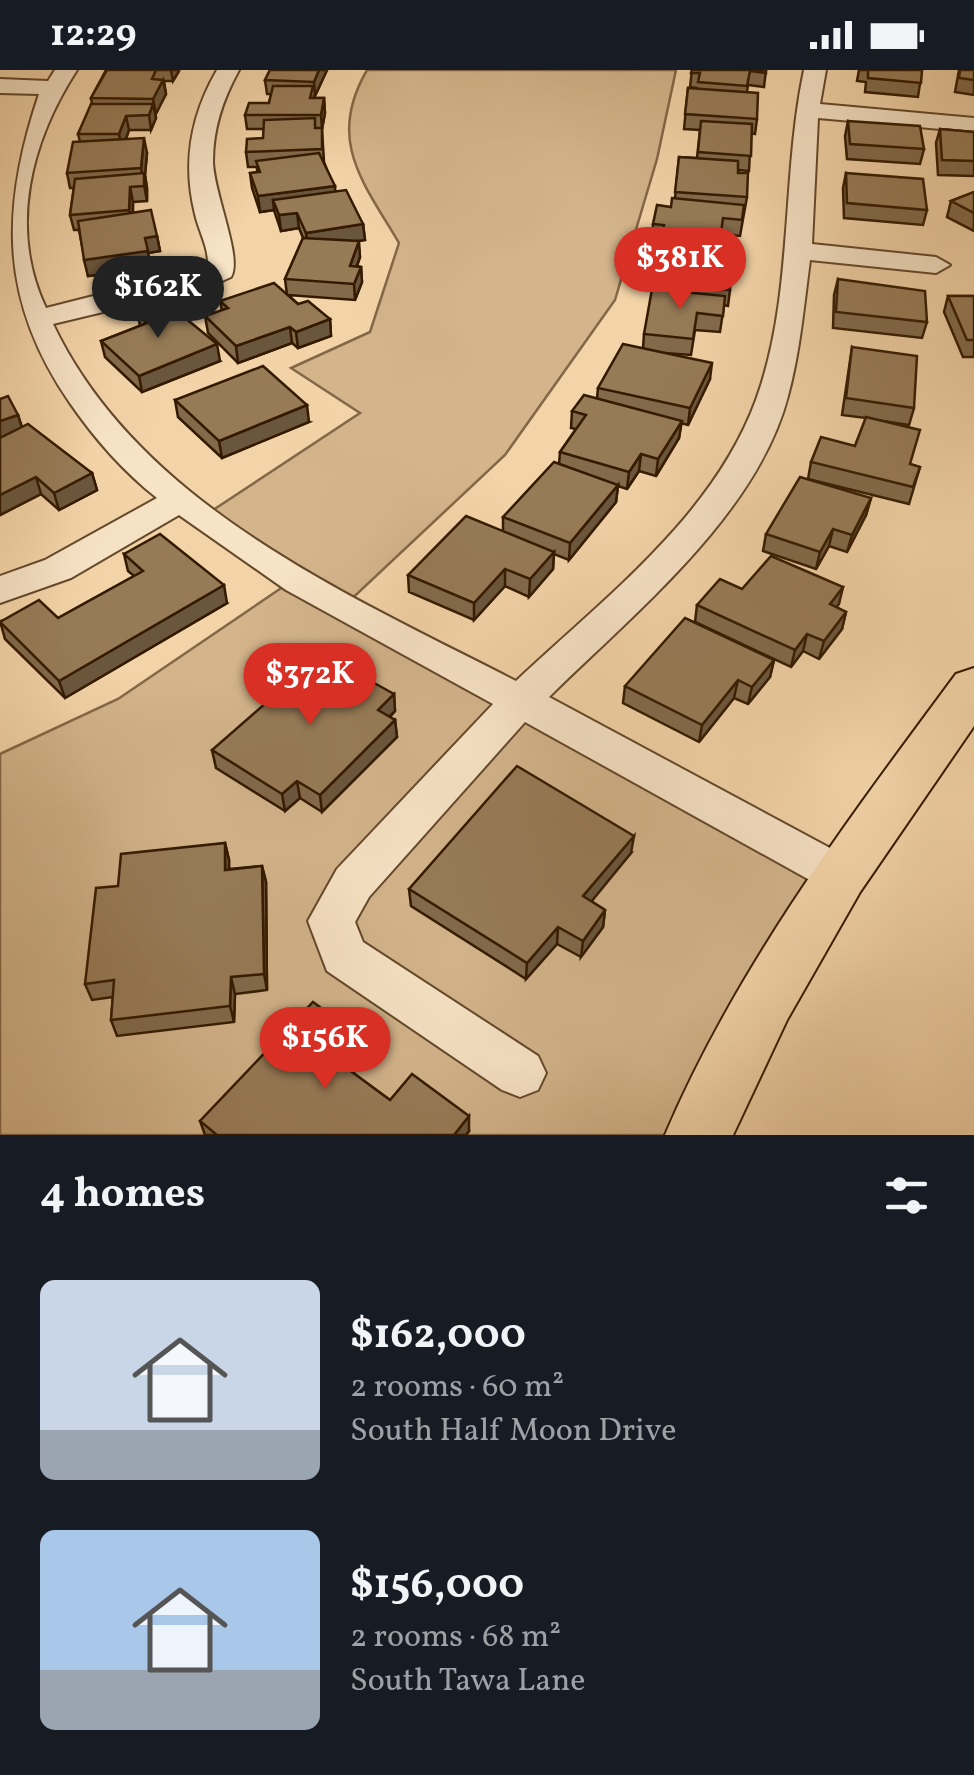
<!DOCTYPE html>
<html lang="en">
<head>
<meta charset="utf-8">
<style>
  body { margin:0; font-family:Vollkorn,serif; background:#20242c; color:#f1f3f6; height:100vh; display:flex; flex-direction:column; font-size:38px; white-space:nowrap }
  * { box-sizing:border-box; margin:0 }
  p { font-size:32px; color:#9ea1a6 }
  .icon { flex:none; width:55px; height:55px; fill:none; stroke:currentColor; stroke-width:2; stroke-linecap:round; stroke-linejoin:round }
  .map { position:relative; height:1065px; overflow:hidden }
  .panel { display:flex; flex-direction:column; background:#171b24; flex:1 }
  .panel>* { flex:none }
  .price { position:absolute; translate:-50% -85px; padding:0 22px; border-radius:35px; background:#d93025; color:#fff; font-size:32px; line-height:65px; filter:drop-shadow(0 2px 5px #0008) }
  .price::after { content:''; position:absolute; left:50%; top:60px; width:30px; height:22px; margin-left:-15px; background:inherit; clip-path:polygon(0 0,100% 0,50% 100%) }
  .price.current { background:#222; color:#fff }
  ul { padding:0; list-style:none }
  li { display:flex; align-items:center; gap:30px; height:250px; padding:0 40px }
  li span { display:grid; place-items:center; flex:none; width:280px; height:200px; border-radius:15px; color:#555 }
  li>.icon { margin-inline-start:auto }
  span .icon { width:120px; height:120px; fill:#fffc; stroke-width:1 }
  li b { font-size:42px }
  h2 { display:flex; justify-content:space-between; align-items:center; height:120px; padding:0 40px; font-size:42px }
  .status { display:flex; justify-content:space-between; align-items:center; height:70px; padding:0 50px; background:#171b24; direction:ltr }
  .status svg { height:28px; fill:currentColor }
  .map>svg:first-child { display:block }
</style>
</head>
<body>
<div class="status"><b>12:29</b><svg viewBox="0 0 49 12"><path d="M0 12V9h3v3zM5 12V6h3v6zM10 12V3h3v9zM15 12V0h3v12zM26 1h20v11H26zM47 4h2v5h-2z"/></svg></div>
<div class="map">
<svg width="974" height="1065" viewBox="0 0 974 1065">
  <rect width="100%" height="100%" fill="#f3d4a8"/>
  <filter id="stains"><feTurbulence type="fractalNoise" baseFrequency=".002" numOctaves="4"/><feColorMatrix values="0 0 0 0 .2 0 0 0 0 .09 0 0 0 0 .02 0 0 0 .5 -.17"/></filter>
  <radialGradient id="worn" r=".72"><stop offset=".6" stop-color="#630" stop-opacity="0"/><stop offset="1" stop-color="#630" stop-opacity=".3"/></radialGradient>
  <!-- green -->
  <path fill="#d3b48b" stroke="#846746" stroke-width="2.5" d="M 367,0 L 676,0 L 657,89 L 615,230 L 505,385 L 344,536 L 840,805 L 699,1065 L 0,1065 L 0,684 L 118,629 L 296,508 L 204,446 L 360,343 L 291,298 L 370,262 L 399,173 C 363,112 326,70 367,0 Z"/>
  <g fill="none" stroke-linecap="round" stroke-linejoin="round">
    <!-- minor casing -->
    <g stroke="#64482a" stroke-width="4">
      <path id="minor" d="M 55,0 L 77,0 C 31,71 8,158 46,238 L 208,197 C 209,177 199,162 195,144 C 182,92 191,45 217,0 L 239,0 C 223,29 213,58 213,91 C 213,122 243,188 231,207 L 211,216 L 53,254 C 139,435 347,524 516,611 C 604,528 713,447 756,330 C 794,226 781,108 804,0 L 826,0 L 820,34 L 974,48 L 974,62 L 818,48 L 812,174 L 936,187 L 950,195 L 936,203 L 810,190 C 804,235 800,282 788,326 C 757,445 633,544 549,627 L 856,792 L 863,805 L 856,818 L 840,824 L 824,818 L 525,652 L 369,827 L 355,852 L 363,872 L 538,986 L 546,1003 L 538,1020 L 520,1027 L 502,1020 L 327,901 L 308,851 L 337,799 L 493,634 L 286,520 L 179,445 L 71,508 L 0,533 L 0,506 L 45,490 L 157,428 C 124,402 94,368 70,333 C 0,232 0,140 39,24 L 0,23 L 0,9 L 48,11 Z"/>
    </g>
    <!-- major casing -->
    <g stroke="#341a00" stroke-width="4">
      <path id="major" d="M 974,598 L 974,656 L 860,822 L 787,950 L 733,1065 L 665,1065 C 737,896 848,750 956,604 Z"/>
    </g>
    <!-- minor -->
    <use href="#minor" fill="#f7e3c6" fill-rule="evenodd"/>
    <!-- major -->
    <use href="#major" fill="#f3d4a8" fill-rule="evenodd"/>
  </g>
  <!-- wall -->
  <g fill="#826a4b" stroke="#341a00" stroke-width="2.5">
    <path d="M 106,0 L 179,0 L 179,1 L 173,11 L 164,11 L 166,24 L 155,44 L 156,48 L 151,60 L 129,60 L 126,69 L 147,83 L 145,105 L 147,118 L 147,131 L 133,132 L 133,143 L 157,166 L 160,181 L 148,183 L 151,197 L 88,206 L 79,160 L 74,160 L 70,145 L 74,118 L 70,118 L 67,103 L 80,72 L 78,64 L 92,34 L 91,28 Z"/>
    <path d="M 270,0 L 327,0 L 315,26 L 314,26 L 314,28 L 324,28 L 325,43 L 322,59 L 324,92 L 335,121 L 363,154 L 365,170 L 358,171 L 360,187 L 357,196 L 361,197 L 362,212 L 355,230 L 288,225 L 298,234 L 330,249 L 331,266 L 298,278 L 292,273 L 238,293 L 208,263 L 205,246 L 222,241 L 220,231 L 287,225 L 285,209 L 303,168 L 299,158 L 281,161 L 274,140 L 260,142 L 252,118 L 250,103 L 257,102 L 257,97 L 248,97 L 246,82 L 263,68 L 264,59 L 247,59 L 245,45 L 269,33 L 271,24 L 267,24 L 265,10 Z"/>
    <path d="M 692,0 L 766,0 L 764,17 L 748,15 L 747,22 L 757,49 L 755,64 L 751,63 L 749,101 L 738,100 L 747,127 L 740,166 L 721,164 L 719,177 L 730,220 L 728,236 L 724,235 L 720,262 L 695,260 L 691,285 L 664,283 L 710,309 L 688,355 L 681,353 L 679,368 L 656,406 L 639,401 L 627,419 L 618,416 L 616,432 L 569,490 L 554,484 L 553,499 L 529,527 L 505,516 L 474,550 L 409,522 L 408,505 L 503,461 L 503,447 L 559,394 L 560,382 L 576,359 L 571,358 L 572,341 L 597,328 L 598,318 L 643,278 L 644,264 L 658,220 L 663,181 L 660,180 L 661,171 L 652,170 L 653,154 L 671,137 L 675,128 L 679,87 L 697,88 L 700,60 L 684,59 L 688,18 L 697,19 L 697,18 L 690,17 Z"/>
    <path d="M 859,0 L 922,0 L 918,27 L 865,22 L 866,12 L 857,11 Z"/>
    <path d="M 959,0 L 974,0 L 974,25 L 955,22 Z"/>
    <path d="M 848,51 L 924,79 L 920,94 L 847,89 L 845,66 Z"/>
    <path d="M 940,59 L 974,62 L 974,106 L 938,105 L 936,73 Z"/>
    <path d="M 846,103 L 927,140 L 923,155 L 844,148 L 843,118 Z"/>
    <path d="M 974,122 L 974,161 L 947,147 L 951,131 Z"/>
    <path d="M 838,209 L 927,252 L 922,268 L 833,258 L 834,225 Z"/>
    <path d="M 948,226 L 974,226 L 974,287 L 963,287 L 944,242 Z"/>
    <path d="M 138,245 L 220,291 L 142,322 L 105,287 L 101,271 L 140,256 Z"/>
    <path d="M 852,277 L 914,338 L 909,355 L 876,350 L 910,394 L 920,397 L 909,434 L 808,409 L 811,392 L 855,376 L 866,348 L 842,345 Z"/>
    <path d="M 0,329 L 18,345 L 22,357 L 92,403 L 97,420 L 59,440 L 41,424 L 0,445 Z"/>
    <path d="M 175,330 L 309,352 L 222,388 L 178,347 Z"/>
    <path d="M 871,428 L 866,445 L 847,482 L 829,476 L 816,499 L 763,481 L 766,464 Z"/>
    <path d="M 124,484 L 227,533 L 65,628 L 5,569 L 0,551 L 58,548 L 134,506 L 128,501 Z"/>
    <path d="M 843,517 L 836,537 L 846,542 L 842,559 L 819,589 L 803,581 L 791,597 L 695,552 L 697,535 L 742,519 Z"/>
    <path d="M 774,590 L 770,607 L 748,634 L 734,628 L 699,672 L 623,633 L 625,616 Z"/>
    <path d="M 394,624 L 395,641 L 390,647 L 395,650 L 397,667 L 322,742 L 300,728 L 285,741 L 216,698 L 212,680 Z"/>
    <path d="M 225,773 L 229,790 L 229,799 L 262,796 L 266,812 L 267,920 L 235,924 L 234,952 L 117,966 L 111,950 L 113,927 L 92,930 L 85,914 L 118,816 Z"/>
    <path d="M 631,783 L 591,831 L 605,840 L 603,857 L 581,887 L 557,874 L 526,909 L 411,836 L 409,819 Z"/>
    <path d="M 368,986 L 353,1003 L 390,1030 L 469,1061 L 466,1065 L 205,1065 L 200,1051 Z"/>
  </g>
  <!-- shaded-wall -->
  <g fill="#6a563d" stroke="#341a00" stroke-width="2.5">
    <path d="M 171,0 L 179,0 L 179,1 L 173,11 Z"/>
    <path d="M 319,0 L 327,0 L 315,26 L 314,12 Z"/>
    <path d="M 163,10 L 166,24 L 156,44 L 153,29 Z"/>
    <path d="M 324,28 L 325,43 L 322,59 L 321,45 Z"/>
    <path d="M 153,34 L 156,48 L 151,60 L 149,45 Z"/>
    <path d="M 126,46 L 129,60 L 122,79 L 119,64 Z"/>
    <path d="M 144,68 L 147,83 L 145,105 L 147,118 L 147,131 L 141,98 Z"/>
    <path d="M 335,116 L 336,131 L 273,130 L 274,140 L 260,142 L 258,126 Z"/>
    <path d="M 130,117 L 133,132 L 132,155 L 129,140 Z"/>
    <path d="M 297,143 L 299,158 L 281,161 L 279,145 Z"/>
    <path d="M 363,154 L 365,170 L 308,179 L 306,163 Z"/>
    <path d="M 157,166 L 160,181 L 148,183 L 151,197 L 88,206 L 84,190 L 145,168 Z"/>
    <path d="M 359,171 L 360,187 L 351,212 L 350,196 Z"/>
    <path d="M 361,197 L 362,212 L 355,230 L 354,214 Z"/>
    <path d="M 330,249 L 331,266 L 298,278 L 296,262 Z"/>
    <path d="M 290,257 L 292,273 L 238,293 L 236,276 Z"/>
    <path d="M 217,274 L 220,291 L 142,322 L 139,306 Z"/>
    <path d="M 712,293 L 710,309 L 688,355 L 690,338 Z"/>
    <path d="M 307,335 L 309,352 L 222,388 L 219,371 Z"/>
    <path d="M 18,345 L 23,362 L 0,369 L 0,351 Z"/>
    <path d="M 682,351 L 679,368 L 656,406 L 658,389 Z"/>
    <path d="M 641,384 L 639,401 L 627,419 L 629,402 Z"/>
    <path d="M 92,403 L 97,420 L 59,440 L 54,423 Z"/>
    <path d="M 36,407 L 41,424 L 0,445 L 0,425 Z"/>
    <path d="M 618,415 L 616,432 L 569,490 L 570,473 Z"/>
    <path d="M 871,428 L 866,445 L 847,482 L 852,465 Z"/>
    <path d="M 833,459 L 829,476 L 816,499 L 820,482 Z"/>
    <path d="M 554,482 L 553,499 L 529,527 L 530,509 Z"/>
    <path d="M 505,499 L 505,516 L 474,550 L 474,533 Z"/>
    <path d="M 224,515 L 227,533 L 65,628 L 59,611 Z"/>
    <path d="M 843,517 L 839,534 L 826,551 L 830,534 Z"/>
    <path d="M 846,542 L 842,559 L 819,589 L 824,571 Z"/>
    <path d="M 807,564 L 803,581 L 791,597 L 795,580 Z"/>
    <path d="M 774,590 L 770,607 L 748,634 L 752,617 Z"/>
    <path d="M 738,610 L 734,628 L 699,672 L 702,655 Z"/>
    <path d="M 394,624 L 395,641 L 379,657 L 378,640 Z"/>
    <path d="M 395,650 L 397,667 L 322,742 L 320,725 Z"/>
    <path d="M 297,711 L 300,728 L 285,741 L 282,724 Z"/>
    <path d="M 634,766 L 631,783 L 582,843 L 583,826 Z"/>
    <path d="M 225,773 L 229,790 L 229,817 L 225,800 Z"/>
    <path d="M 262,796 L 266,812 L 267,920 L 264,904 Z"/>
    <path d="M 605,840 L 603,857 L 581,887 L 583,871 Z"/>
    <path d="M 558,857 L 557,874 L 526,909 L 527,893 Z"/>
    <path d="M 231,907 L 235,924 L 234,952 L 230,936 Z"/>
    <path d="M 366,971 L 368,986 L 346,1011 L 344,996 Z"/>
    <path d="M 469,1046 L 469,1061 L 466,1065 L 454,1065 Z"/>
  </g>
  <!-- building -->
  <g fill="#977b57" stroke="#341a00" stroke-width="2.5">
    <path d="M 107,0 L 156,0 L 152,9 L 163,10 L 153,29 L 91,28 Z"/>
    <path d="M 270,0 L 319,0 L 314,12 L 265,10 Z"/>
    <path d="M 692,0 L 766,0 L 766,3 L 750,1 L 747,16 L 698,12 L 700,3 L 691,3 Z"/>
    <path d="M 868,0 L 922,0 L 921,13 L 868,8 Z"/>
    <path d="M 960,0 L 974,0 L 974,10 L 959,8 Z"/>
    <path d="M 273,16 L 313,16 L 310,28 L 324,28 L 321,45 L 245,45 L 249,33 L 269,33 Z"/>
    <path d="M 688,18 L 758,23 L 757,49 L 685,44 Z"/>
    <path d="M 91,34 L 153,34 L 149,45 L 126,46 L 119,64 L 78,64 Z"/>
    <path d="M 315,48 L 315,58 L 322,58 L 322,79 L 246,82 L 247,69 L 263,68 L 264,50 Z"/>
    <path d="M 701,51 L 752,54 L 751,86 L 698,82 Z"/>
    <path d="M 848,51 L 920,56 L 924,79 L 850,74 Z"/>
    <path d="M 940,59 L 974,62 L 974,91 L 942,90 Z"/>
    <path d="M 144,68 L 141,98 L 67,103 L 73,72 Z"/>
    <path d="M 319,83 L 335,116 L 258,126 L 250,103 L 260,102 L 256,91 Z"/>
    <path d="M 679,87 L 738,91 L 738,103 L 748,103 L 747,127 L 675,122 Z"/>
    <path d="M 144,103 L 144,116 L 130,117 L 129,140 L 70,145 L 75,109 Z"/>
    <path d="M 846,103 L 923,109 L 927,140 L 847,133 Z"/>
    <path d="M 346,120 L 363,154 L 306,163 L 297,143 L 279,145 L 273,130 Z"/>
    <path d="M 974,122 L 974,143 L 951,131 Z"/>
    <path d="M 672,128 L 744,135 L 742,150 L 723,148 L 720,170 L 662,165 L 664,155 L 653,154 L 657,135 L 671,137 Z"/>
    <path d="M 151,140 L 157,166 L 145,168 L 148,181 L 84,190 L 78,151 Z"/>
    <path d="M 303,168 L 359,171 L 350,196 L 361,197 L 354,214 L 285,209 Z"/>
    <path d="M 664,172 L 733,178 L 730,220 L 658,214 Z"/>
    <path d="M 838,209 L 925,221 L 927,252 L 836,242 Z"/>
    <path d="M 274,213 L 298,234 L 308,231 L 330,249 L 296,262 L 290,257 L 236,276 L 205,246 L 228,238 L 220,231 Z"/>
    <path d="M 652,219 L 725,226 L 723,246 L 697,243 L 693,269 L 644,264 Z"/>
    <path d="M 948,226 L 974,226 L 974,270 L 967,270 Z"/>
    <path d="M 168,234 L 217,274 L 139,306 L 101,271 L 147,253 L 138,245 Z"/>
    <path d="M 623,274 L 712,293 L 690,338 L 598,318 Z"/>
    <path d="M 852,277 L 917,286 L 914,338 L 846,328 Z"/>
    <path d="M 263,296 L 307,335 L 219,371 L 175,330 Z"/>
    <path d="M 584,325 L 682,351 L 658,389 L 641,384 L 629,402 L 560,382 L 586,345 L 572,341 Z"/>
    <path d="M 8,326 L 18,345 L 0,351 L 0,329 Z"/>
    <path d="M 866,347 L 920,360 L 910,394 L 920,397 L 913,417 L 811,392 L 821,367 L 855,376 Z"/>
    <path d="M 28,354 L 92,403 L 54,423 L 36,407 L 0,425 L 0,368 Z"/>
    <path d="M 554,392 L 618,415 L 570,473 L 503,447 Z"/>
    <path d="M 800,407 L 871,428 L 852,465 L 833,459 L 820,482 L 766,464 Z"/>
    <path d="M 466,446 L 554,482 L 530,509 L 505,499 L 474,533 L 408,505 Z"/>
    <path d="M 160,464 L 224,515 L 59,611 L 0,552 L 39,530 L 58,548 L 143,501 L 124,484 Z"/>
    <path d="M 771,486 L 843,517 L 830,534 L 846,542 L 824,571 L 807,564 L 795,580 L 697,535 L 720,509 L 742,519 Z"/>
    <path d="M 685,548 L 774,590 L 752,617 L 738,610 L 702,655 L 625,616 Z"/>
    <path d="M 322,584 L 394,624 L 378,640 L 395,650 L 320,725 L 297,711 L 282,724 L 212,680 Z"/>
    <path d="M 517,696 L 634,766 L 583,826 L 605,840 L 583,871 L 558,857 L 527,893 L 409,819 Z"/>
    <path d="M 225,773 L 225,800 L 262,796 L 264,904 L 231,907 L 230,936 L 111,950 L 114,910 L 85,914 L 96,818 L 118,816 L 121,784 Z"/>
    <path d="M 313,932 L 366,971 L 344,996 L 390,1030 L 412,1004 L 469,1046 L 454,1065 L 217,1065 L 200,1051 Z"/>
  </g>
  <rect width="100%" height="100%" filter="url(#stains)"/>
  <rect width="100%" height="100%" fill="url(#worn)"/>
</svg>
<b class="price" style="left:680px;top:242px">$381K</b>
<b class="price current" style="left:158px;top:271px">$162K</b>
<b class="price" style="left:310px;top:658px">$372K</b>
<b class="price" style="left:325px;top:1022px">$156K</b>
</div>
<section class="panel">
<h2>4 homes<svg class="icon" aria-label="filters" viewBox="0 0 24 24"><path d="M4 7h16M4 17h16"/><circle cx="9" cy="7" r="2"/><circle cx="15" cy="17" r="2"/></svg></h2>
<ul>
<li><span style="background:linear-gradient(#c9d6e8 75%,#9aa5b1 0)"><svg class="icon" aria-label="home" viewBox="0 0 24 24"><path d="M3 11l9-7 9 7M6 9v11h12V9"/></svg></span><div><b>$162,000</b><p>2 rooms · 60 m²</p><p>South Half Moon Drive</p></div></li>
<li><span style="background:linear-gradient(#a9c7e8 70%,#9aa5b1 0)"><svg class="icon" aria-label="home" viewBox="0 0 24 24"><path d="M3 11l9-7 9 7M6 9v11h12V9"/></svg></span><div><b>$156,000</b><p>2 rooms · 68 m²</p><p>South Tawa Lane</p></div></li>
</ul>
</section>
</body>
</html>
